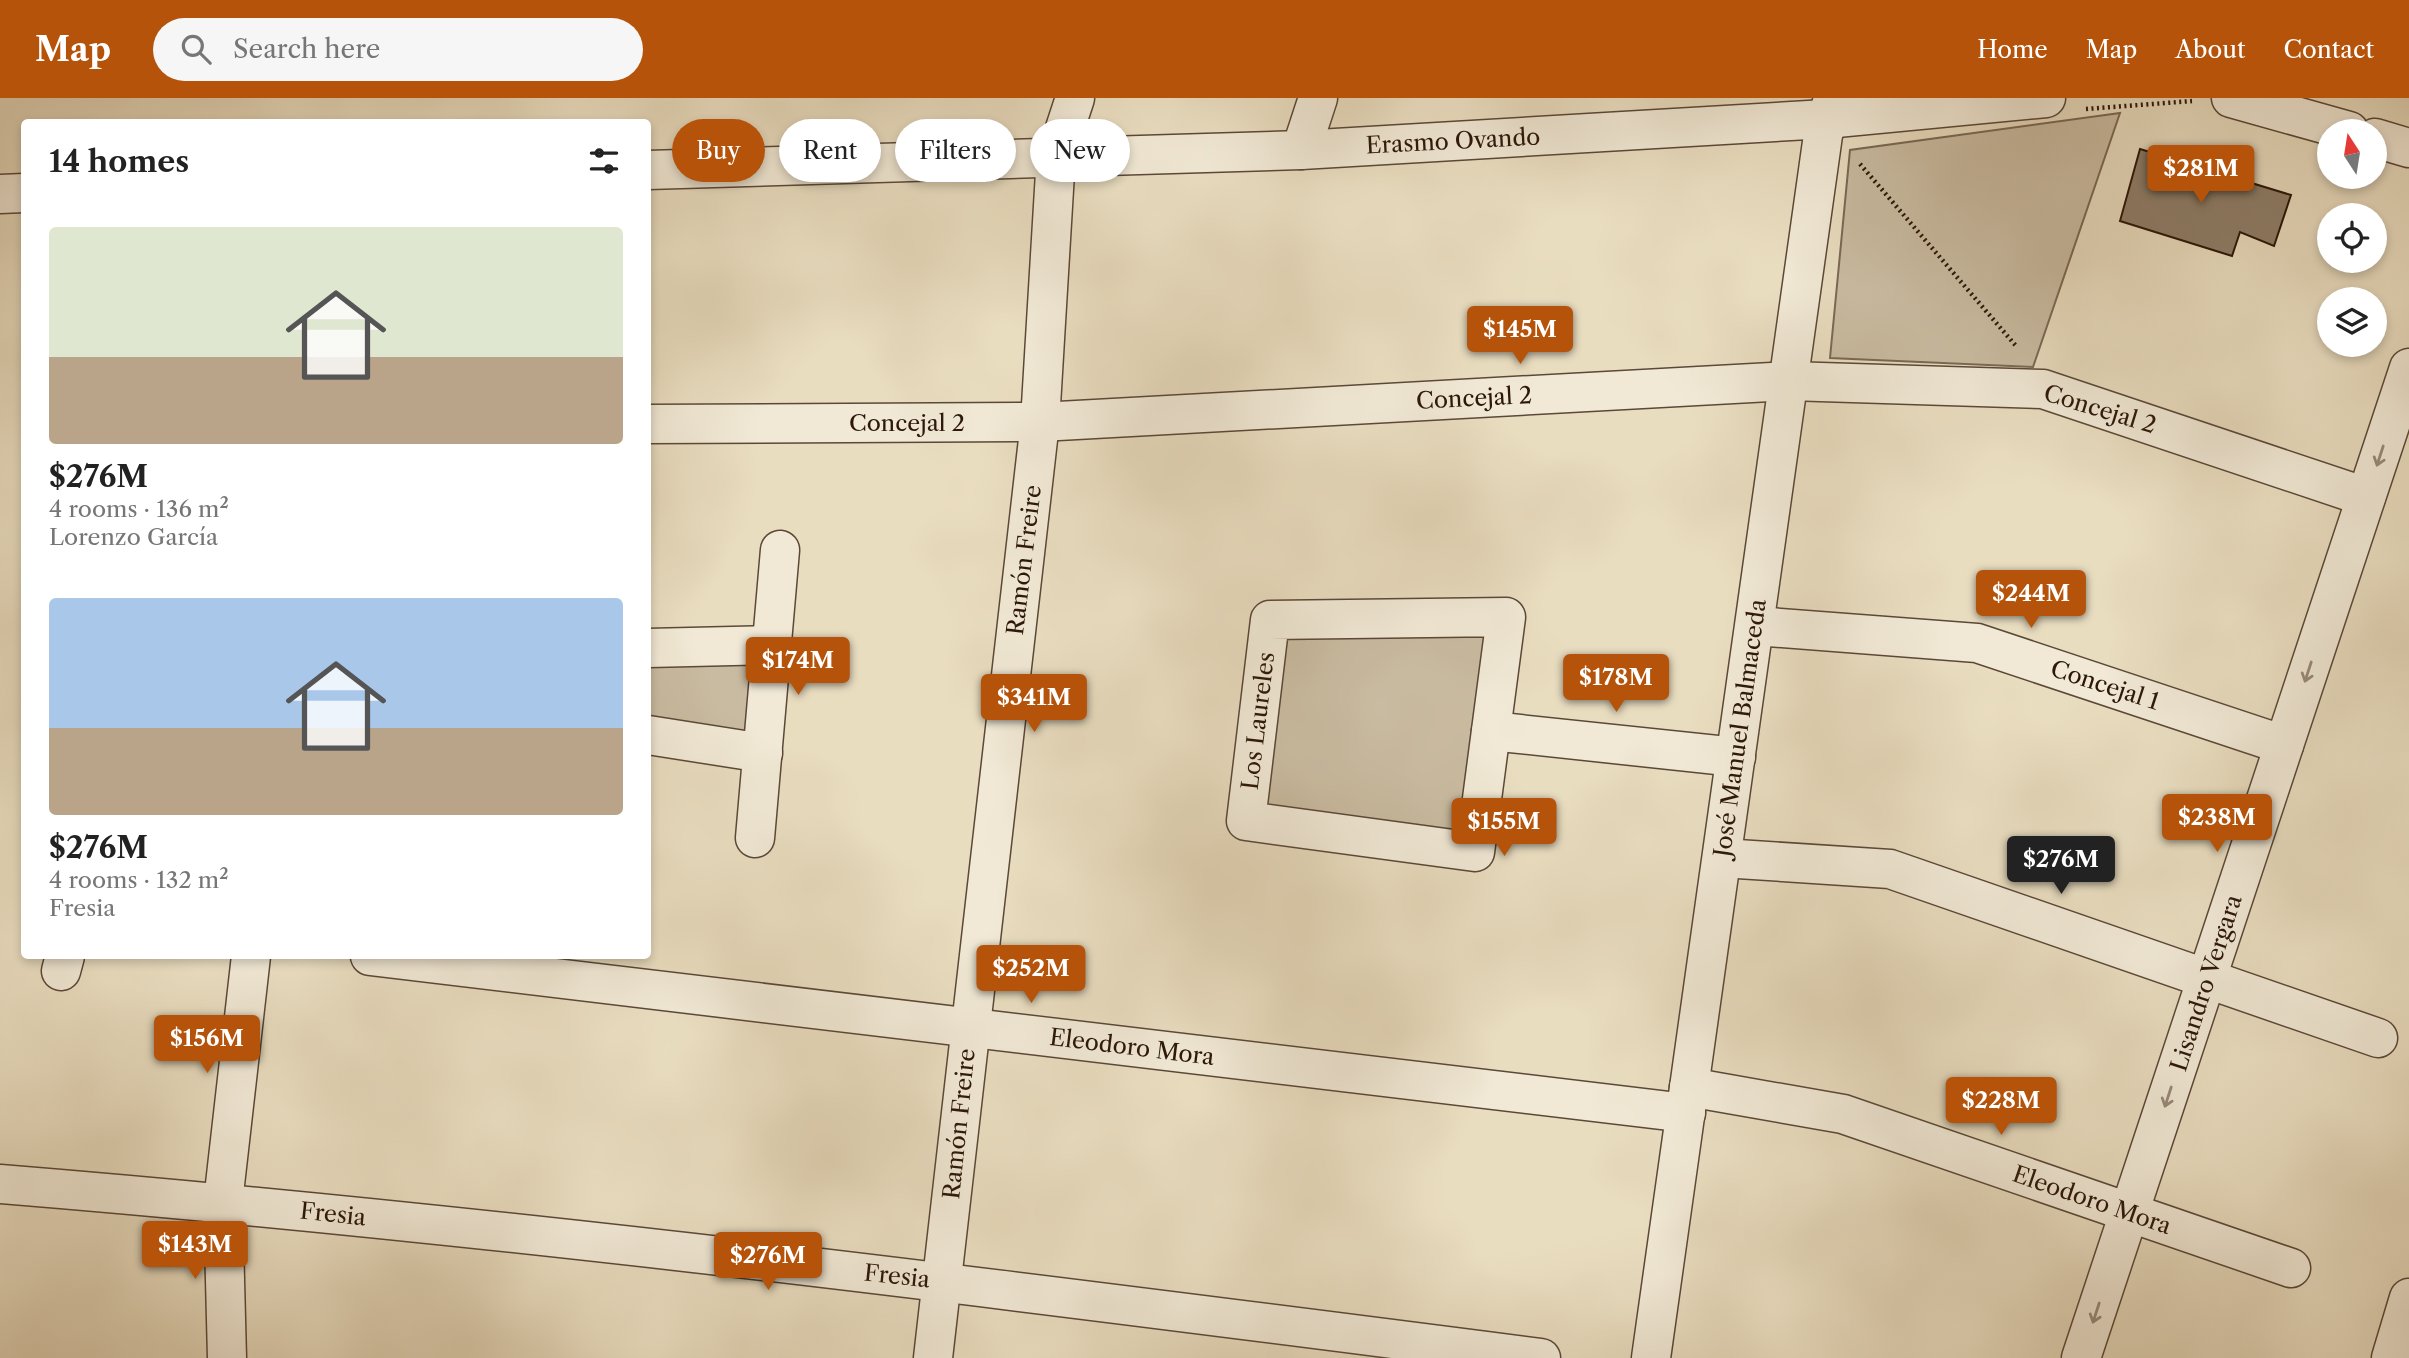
<!DOCTYPE html>
<html lang="en">
<head>
<meta charset="utf-8">
<style>
  body { margin:0; font-family:"Libre Caslon Text",serif; background:#f6f6f6; color:#222; height:100vh; display:flex; flex-direction:column; font-size:26px; white-space:nowrap }
  * { box-sizing:border-box; margin:0 }
  p { font-size:23px; color:#767676 }
  .icon { flex:none; width:38px; height:38px; fill:none; stroke:currentColor; stroke-width:2; stroke-linecap:round; stroke-linejoin:round }
  .map { position:relative; flex:1; overflow:hidden }
  .details { position:absolute; left:21px; top:21px; width:630px; height:840px; display:flex; flex-direction:column; background:#fff; border-radius:7px; box-shadow:0 4px 10px #0003 }
  .details>* { flex:none }
  .hud { position:absolute; left:672px; top:21px; width:665px; height:63px; display:flex; gap:14px }
  .needle { width:46px; rotate:348deg }
  .fabs { position:absolute; left:2317px; top:21px; display:grid; gap:14px }
  .fabs a { display:grid; place-items:center; width:70px; height:70px; border-radius:50%; background:#fff; box-shadow:0 4px 10px #0003; font-size:35px }
  .price { position:absolute; translate:-50% -60px; padding:0 16px; border-radius:7px; background:#b45309; color:#fff; font-size:23px; line-height:46px; filter:drop-shadow(0 2px 4px #0008) }
  .price::after { content:''; position:absolute; left:50%; top:42px; width:21px; height:16px; margin-left:-10px; background:inherit; clip-path:polygon(0 0,100% 0,50% 100%) }
  .price.active { background:#222; color:#fff }
  ul { padding:0; list-style:none }
  li { display:grid; align-content:center; gap:14px; height:371px; padding:0 28px }
  li span { display:grid; place-items:center; height:217px; border-radius:7px; color:#555 }
  li>.icon { margin-inline-start:auto }
  span .icon { width:126px; height:126px; fill:#fffc; stroke-width:1 }
  li b { font-size:30px }
  h2 { display:flex; justify-content:space-between; align-items:center; height:84px; padding:0 28px; font-size:30px }
  .pill { padding:0 24px; border-radius:32px; background:#fff; box-shadow:0 4px 10px #0003; font-size:24px; line-height:63px }
  .pill.active { background:#b45309; color:#fff }
  header { display:flex; align-items:center; gap:42px; box-sizing:border-box; height:98px; padding:0 35px; background:#b45309; color:#fff }
  header strong { font-size:33px }
  nav { display:flex; gap:38px; margin-inline-start:auto; font-size:24px }
  .search { width:490px; height:63px; background:#f6f6f6; display:flex; align-items:center; gap:18px; box-sizing:border-box; padding:0 24px; border-radius:38px; color:#767676; font-size:26px }
  .map>svg:first-child { display:block }
</style>
</head>
<body>
<header>
<strong>Map</strong>
<div class="search"><svg class="icon" aria-label="search" viewBox="0 0 24 24"><circle cx="10" cy="10" r="6"/><path d="M15 15l6 6"/></svg>Search here</div>
<nav><a>Home</a><a>Map</a><a>About</a><a>Contact</a></nav>
</header>
<div class="map">
<svg width="2409" height="1260" viewBox="0 0 2409 1260">
  <rect width="100%" height="100%" fill="#e9ddc0"/>
  <filter id="stains"><feTurbulence type="fractalNoise" baseFrequency=".00286" numOctaves="4"/><feColorMatrix values="0 0 0 0 .2 0 0 0 0 .09 0 0 0 0 .02 0 0 0 .5 -.17"/></filter>
  <radialGradient id="worn" r=".72"><stop offset=".6" stop-color="#630" stop-opacity="0"/><stop offset="1" stop-color="#630" stop-opacity=".3"/></radialGradient>
  <!-- green -->
  <g fill="#c9bba1" stroke="#7a6956" stroke-width="2">
    <path d="M 2120,15 L 2033,269 L 1830,260 L 1850,52 Z"/>
    <path d="M 1503,522 L 1473,751 L 1248,721 L 1272,525 Z"/>
    <path d="M 771,549 L 762,654 L 648,635 L 648,551 Z"/>
  </g>
  <!-- building -->
  <path fill="#8e7e69" stroke="#2c170a" stroke-width="2" d="M 2140,51 L 2291,97 L 2274,148 L 2240,134 L 2232,158 L 2120,123 Z"/>
  <g fill="none" stroke-linecap="round" stroke-linejoin="round">
    <!-- minor casing -->
    <g stroke="#5b4838" stroke-width="41">
      <g id="minor">
        <path d="M 2231,0 L 2349,33"/>
        <path d="M 2375,40 L 2409,50"/>
        <path d="M 1301,52 L 1318,0"/>
        <path d="M 648,72 L 1301,52 L 1826,21 L 2046,0"/>
        <path d="M 0,96 L 24,95"/>
        <path d="M 648,326 L 1040,324 L 1789,283 L 2043,291 L 2366,399"/>
        <path d="M 1506,519 L 1475,754 L 1246,723 L 1270,522 Z"/>
        <path d="M 1755,528 L 1977,545 L 2284,647"/>
        <path d="M 648,550 L 772,547"/>
        <path d="M 1491,633 L 1736,659"/>
        <path d="M 648,637 L 763,655"/>
        <path d="M 755,740 L 780,452"/>
        <path d="M 1722,760 L 1890,771 L 2378,940"/>
        <path d="M 370,858 L 1686,1015"/>
        <path d="M 61,873 L 65,858"/>
        <path d="M 1689,989 L 1843,1016 L 2291,1170"/>
        <path d="M 0,1086 C 515,1128 1028,1194 1541,1260"/>
        <path d="M 227,1260 L 223,1104 L 251,858"/>
        <path d="M 933,1260 L 1040,324 L 1056,58 L 1075,0"/>
        <path d="M 1651,1260 L 1823,37 L 1833,0"/>
        <path d="M 2081,1260 L 2409,270"/>
        <path d="M 2391,1260 L 2409,1200"/>
      </g>
    </g>
    <!-- path -->
    <g stroke="#2c170a" stroke-width="4.5" stroke-dasharray="2 3.5" stroke-linecap="butt">
      <path d="M 2086,11 L 2192,3"/>
      <path d="M 1860,66 L 2016,248"/>
    </g>
    <!-- minor -->
    <use href="#minor" stroke="#f1e9d6" stroke-width="38"/>
  </g>
  <!-- one-way arrows -->
  <defs><path id="oneway-shaft" d="M-6 0H5M1.5-3L5.5 0L1.5 3" fill="none" stroke-width="1.6" stroke-linecap="round" stroke-linejoin="round" transform="scale(1.75)"/></defs>
  <g stroke="#988a7a">
    <use href="#oneway-shaft" transform="translate(2380 358) rotate(108)"/>
    <use href="#oneway-shaft" transform="translate(2308 574) rotate(108)"/>
    <use href="#oneway-shaft" transform="translate(2168 999) rotate(108)"/>
    <use href="#oneway-shaft" transform="translate(2096 1215) rotate(108)"/>
  </g>
  <g text-anchor="middle" dominant-baseline="central" stroke-width="7" stroke-linejoin="round" paint-order="stroke">
    <!-- street labels -->
    <g font-size="23" fill="#2c170a" stroke="#f1e9d6">
      <text transform="translate(1453 43) rotate(-3)">Erasmo Ovando</text>
      <text transform="translate(1474 300) rotate(-3)">Concejal 2</text>
      <text transform="translate(2100 311) rotate(17)">Concejal 2</text>
      <text x="907" y="325">Concejal 2</text>
      <text transform="translate(1024 462) rotate(-83)">Ramón Freire</text>
      <text transform="translate(2105 587) rotate(18)">Concejal 1</text>
      <text transform="translate(1258 623) rotate(-83)">Los Laureles</text>
      <text transform="translate(1740 630) rotate(-82)">José Manuel Balmaceda</text>
      <text transform="translate(2206 885) rotate(-72)">Lisandro Vergara</text>
      <text transform="translate(1132 949) rotate(7)">Eleodoro Mora</text>
      <text transform="translate(959 1026) rotate(-84)">Ramón Freire</text>
      <text transform="translate(2092 1102) rotate(19)">Eleodoro Mora</text>
      <text transform="translate(333 1116) rotate(6)">Fresia</text>
      <text transform="translate(897 1178) rotate(6)">Fresia</text>
    </g>
  </g>
  <rect width="100%" height="100%" filter="url(#stains)"/>
  <rect width="100%" height="100%" fill="url(#worn)"/>
</svg>
<div class="fabs">
<a><svg class="needle" viewBox="-14 -14 28 28"><path d="M0-13l5 13h-10z" fill="#e53935"/><path d="M0 13l5-13h-10z" fill="#767676"/></svg></a>
<a><svg class="icon" aria-label="locate" viewBox="0 0 24 24"><circle cx="12" cy="12" r="6"/><path d="M12 2v4M12 18v4M2 12h4M18 12h4"/></svg></a>
<a><svg class="icon" aria-label="layers" viewBox="0 0 24 24"><path d="M12 4l9 5-9 5-9-5zM3 14l9 5 9-5"/></svg></a>
</div>
<b class="price" style="left:2201px;top:107px">$281M</b>
<b class="price" style="left:1520px;top:268px">$145M</b>
<b class="price" style="left:2031px;top:532px">$244M</b>
<b class="price" style="left:798px;top:599px">$174M</b>
<b class="price" style="left:1616px;top:616px">$178M</b>
<b class="price" style="left:1034px;top:636px">$341M</b>
<b class="price" style="left:2217px;top:756px">$238M</b>
<b class="price" style="left:1504px;top:760px">$155M</b>
<b class="price active" style="left:2061px;top:798px">$276M</b>
<b class="price" style="left:1031px;top:907px">$252M</b>
<b class="price" style="left:207px;top:977px">$156M</b>
<b class="price" style="left:2001px;top:1039px">$228M</b>
<b class="price" style="left:195px;top:1183px">$143M</b>
<b class="price" style="left:768px;top:1194px">$276M</b>
<div class="hud">
<a class="pill active">Buy</a>
<a class="pill">Rent</a>
<a class="pill">Filters</a>
<a class="pill">New</a>
</div>
<section class="details">
<h2>14 homes<svg class="icon" aria-label="filters" viewBox="0 0 24 24"><path d="M4 7h16M4 17h16"/><circle cx="9" cy="7" r="2"/><circle cx="15" cy="17" r="2"/></svg></h2>
<ul>
<li><span style="background:linear-gradient(#dfe7d0 60%,#b9a48a 0)"><svg class="icon" aria-label="home" viewBox="0 0 24 24"><path d="M3 11l9-7 9 7M6 9v11h12V9"/></svg></span><div><b>$276M</b><p>4 rooms · 136 m²</p><p>Lorenzo García</p></div></li>
<li><span style="background:linear-gradient(#a9c7e8 60%,#b9a48a 0)"><svg class="icon" aria-label="home" viewBox="0 0 24 24"><path d="M3 11l9-7 9 7M6 9v11h12V9"/></svg></span><div><b>$276M</b><p>4 rooms · 132 m²</p><p>Fresia</p></div></li>
</ul>
</section>
</div>
</body>
</html>
